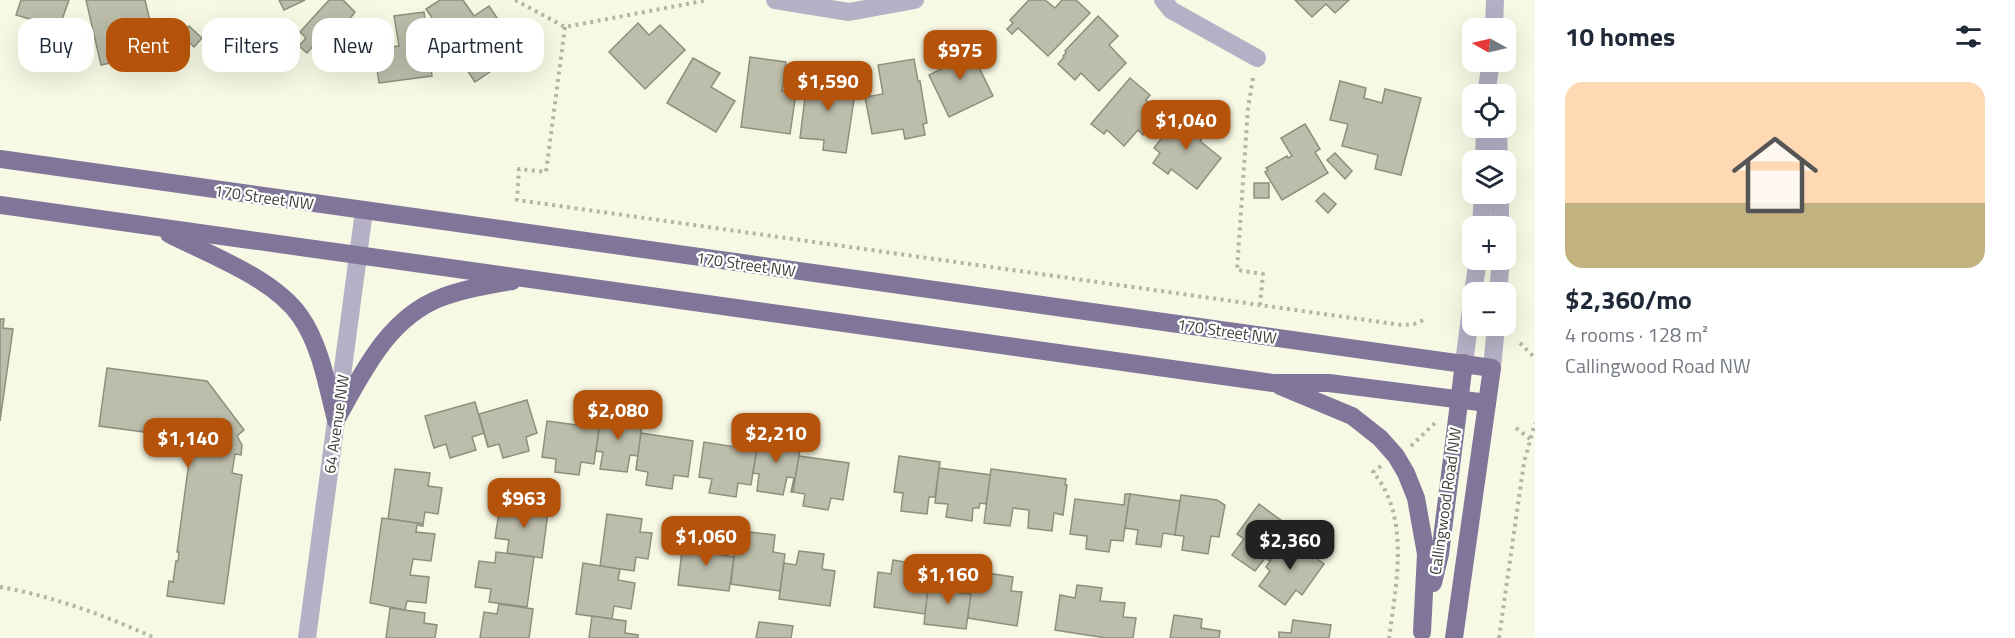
<!DOCTYPE html>
<html lang="en">
<head>
<meta charset="utf-8">
<style>
  body { margin:0; font-family:"Titillium Web",sans-serif; background:#f6f6f7; color:#1f2937; height:100vh; display:flex; flex-direction:column; font-size:22px; white-space:nowrap }
  * { box-sizing:border-box; margin:0 }
  p { font-size:20px; color:#747a83 }
  .icon { flex:none; width:33px; height:33px; fill:none; stroke:currentColor; stroke-width:2; stroke-linecap:round; stroke-linejoin:round }
  .map { position:relative; flex:1; overflow:hidden }
  .drawer { display:flex; flex-direction:column; background:#fff; width:480px }
  .drawer>* { flex:none }
  .hud { position:absolute; left:18px; top:18px; width:570px; height:54px; display:flex; gap:12px }
  .needle { width:39px; rotate:278deg }
  .fabs { position:absolute; left:1462px; top:18px; display:grid; gap:12px }
  .fabs a { display:grid; place-items:center; width:54px; height:54px; border-radius:12px; background:#fff; box-shadow:0 6px 24px #0002; font-size:30px }
  .price { position:absolute; translate:-50% -51px; padding:0 14px; border-radius:12px; background:#b45309; color:#fff; font-size:20px; line-height:39px; filter:drop-shadow(0 2px 3px #0008) }
  .price::after { content:''; position:absolute; left:50%; top:36px; width:18px; height:14px; margin-left:-9px; background:inherit; clip-path:polygon(0 0,100% 0,50% 100%) }
  .price.selected { background:#222; color:#fff }
  ul { padding:0; list-style:none }
  li { display:grid; align-content:center; gap:12px; height:318px; padding:0 30px }
  li+li { border-top:2px solid #e0e1e3 }
  li span { display:grid; place-items:center; height:186px; border-radius:18px; color:#555 }
  li>.icon { margin-inline-start:auto }
  span .icon { width:108px; height:108px; fill:#fffc; stroke-width:1 }
  li b { font-size:26px }
  h2 { display:flex; justify-content:space-between; align-items:center; height:72px; padding:0 30px; font-size:26px }
  .tag { padding:0 21px; border-radius:18px; background:#fff; box-shadow:0 6px 24px #0002; font-size:21px; line-height:54px }
  .tag.selected { background:#b45309; color:#fff }
  main { display:flex; flex:1; min-height:0 }
  .map>svg:first-child { display:block }
</style>
</head>
<body>
<main>
<div class="map">
<svg width="1535" height="638" viewBox="0 0 1535 638">
  <rect width="100%" height="100%" fill="#f7f9e4"/>
  <!-- building -->
  <g fill="#bcbdaa" stroke="#8e8f7d" stroke-width="1.5">
    <path d="M 21,0 L 69,0 L 60,25 L 46,21 L 46,24 L 16,15 Z"/>
    <path d="M 86,0 L 145,0 L 150,21 L 130,25 L 137,57 L 101,65 Z"/>
    <path d="M 279,0 L 305,0 L 284,10 Z"/>
    <path d="M 329,0 L 343,0 L 355,12 L 348,21 L 367,39 L 339,69 L 314,45 L 307,53 L 299,46 L 306,38 L 300,32 Z"/>
    <path d="M 440,0 L 463,0 L 474,16 L 489,6 L 508,34 L 485,49 L 497,67 L 475,82 L 426,9 Z"/>
    <path d="M 1029,0 L 1045,0 L 1055,8 L 1062,0 L 1076,0 L 1090,13 L 1048,56 L 1018,28 L 1012,34 L 1007,29 L 1013,23 L 1010,20 Z"/>
    <path d="M 1295,0 L 1349,0 L 1335,13 L 1326,4 L 1312,17 Z"/>
    <path d="M 424,12 L 432,76 L 379,83 L 374,49 L 399,46 L 394,16 Z"/>
    <path d="M 1098,16 L 1118,36 L 1109,45 L 1126,63 L 1099,91 L 1081,73 L 1075,80 L 1058,64 L 1064,57 L 1063,56 L 1066,53 L 1065,51 Z"/>
    <path d="M 638,23 L 649,35 L 660,25 L 685,50 L 645,89 L 609,52 Z"/>
    <path d="M 189,26 L 202,38 L 194,47 L 181,35 Z"/>
    <path d="M 967,43 L 993,96 L 949,117 L 929,75 L 947,66 L 941,55 Z"/>
    <path d="M 750,57 L 786,62 L 782,91 L 796,93 L 790,134 L 741,127 Z"/>
    <path d="M 693,58 L 720,73 L 711,87 L 735,101 L 716,132 L 667,103 Z"/>
    <path d="M 914,59 L 918,81 L 920,81 L 927,123 L 923,124 L 925,135 L 905,139 L 903,129 L 872,134 L 865,97 L 883,94 L 878,65 Z"/>
    <path d="M 808,73 L 833,76 L 831,89 L 836,90 L 837,84 L 856,86 L 846,153 L 823,150 L 824,140 L 800,138 Z"/>
    <path d="M 1130,78 L 1150,95 L 1146,100 L 1157,110 L 1146,121 L 1151,125 L 1143,135 L 1138,130 L 1124,146 L 1107,130 L 1104,134 L 1091,124 Z"/>
    <path d="M 1340,81 L 1366,88 L 1364,98 L 1382,103 L 1385,89 L 1421,98 L 1401,175 L 1375,169 L 1378,155 L 1342,146 L 1348,124 L 1330,120 Z"/>
    <path d="M 1183,111 L 1208,131 L 1200,141 L 1221,158 L 1197,189 L 1171,169 L 1168,174 L 1153,163 L 1160,153 L 1154,148 Z"/>
    <path d="M 1305,124 L 1320,149 L 1315,152 L 1328,173 L 1282,200 L 1265,172 L 1268,170 L 1266,168 L 1287,156 L 1288,158 L 1292,156 L 1281,138 Z"/>
    <path d="M 1335,153 L 1352,171 L 1345,179 L 1327,160 Z"/>
    <rect x="1254" y="183" width="15" height="15"/>
    <path d="M 1324,193 L 1336,204 L 1328,213 L 1316,201 Z"/>
    <path d="M 0,319 L 4,319 L 3,328 L 13,329 L 0,421 Z"/>
    <path d="M 107,368 L 207,381 L 244,430 L 237,436 L 242,445 L 241,455 L 235,454 L 232,473 L 242,475 L 224,604 L 167,596 L 169,581 L 173,582 L 176,561 L 178,561 L 179,552 L 177,552 L 190,454 L 196,455 L 197,449 L 189,438 L 99,426 Z"/>
    <path d="M 527,400 L 537,433 L 526,437 L 529,451 L 503,458 L 499,444 L 488,447 L 479,414 Z"/>
    <path d="M 475,402 L 488,447 L 484,433 L 472,437 L 476,450 L 450,458 L 446,444 L 434,448 L 425,416 Z"/>
    <path d="M 601,414 L 643,419 L 636,470 L 638,456 L 630,455 L 627,472 L 600,469 L 603,452 L 596,451 Z"/>
    <path d="M 547,421 L 599,428 L 594,464 L 581,462 L 579,475 L 555,472 L 556,459 L 542,457 Z"/>
    <path d="M 641,433 L 693,441 L 688,477 L 674,475 L 672,489 L 646,485 L 648,472 L 636,470 Z"/>
    <path d="M 757,435 L 759,436 L 751,485 L 738,483 L 736,497 L 709,493 L 712,479 L 699,477 L 704,442 L 755,450 Z"/>
    <path d="M 759,436 L 798,442 L 797,449 L 800,449 L 793,492 L 791,492 L 794,478 L 787,477 L 783,495 L 757,491 L 759,474 L 753,473 Z"/>
    <path d="M 799,456 L 849,463 L 843,500 L 831,498 L 828,510 L 803,506 L 805,494 L 793,492 Z"/>
    <path d="M 899,456 L 940,462 L 935,497 L 929,497 L 927,514 L 901,511 L 903,493 L 894,492 Z"/>
    <path d="M 939,468 L 991,475 L 986,504 L 980,503 L 979,508 L 973,508 L 972,521 L 946,517 L 948,504 L 935,503 Z"/>
    <path d="M 395,469 L 430,473 L 428,486 L 442,488 L 438,514 L 425,512 L 423,524 L 388,519 Z"/>
    <path d="M 991,469 L 1066,479 L 1065,485 L 1067,485 L 1063,515 L 1054,513 L 1052,531 L 1028,528 L 1029,510 L 1013,508 L 1010,526 L 984,523 Z"/>
    <path d="M 1125,494 L 1130,494 L 1123,541 L 1111,540 L 1109,552 L 1086,549 L 1087,536 L 1070,534 L 1075,499 L 1124,505 Z"/>
    <path d="M 1130,494 L 1180,501 L 1175,535 L 1163,533 L 1161,547 L 1136,544 L 1138,530 L 1125,528 Z"/>
    <path d="M 1181,495 L 1217,500 L 1225,505 L 1219,537 L 1211,536 L 1208,554 L 1182,550 L 1184,536 L 1175,535 Z"/>
    <path d="M 514,501 L 549,505 L 542,558 L 507,553 L 509,540 L 495,538 L 499,512 L 512,514 Z"/>
    <path d="M 1259,504 L 1293,529 L 1270,561 L 1265,558 L 1255,571 L 1232,555 L 1244,539 L 1237,534 Z"/>
    <path d="M 607,514 L 642,519 L 640,532 L 652,533 L 648,559 L 636,557 L 634,571 L 600,566 Z"/>
    <path d="M 382,518 L 423,524 L 423,526 L 417,525 L 416,532 L 435,534 L 431,561 L 413,559 L 410,575 L 429,577 L 426,603 L 407,601 L 405,610 L 370,603 Z"/>
    <path d="M 1293,529 L 1296,532 L 1290,539 L 1324,564 L 1302,595 L 1296,590 L 1285,605 L 1259,586 L 1270,571 L 1266,567 Z"/>
    <path d="M 750,532 L 775,535 L 773,552 L 785,554 L 780,591 L 731,584 L 735,547 L 748,549 Z"/>
    <path d="M 696,538 L 723,541 L 721,555 L 734,557 L 729,591 L 678,585 L 682,550 L 695,552 Z"/>
    <path d="M 799,551 L 824,554 L 822,569 L 835,571 L 830,606 L 779,599 L 784,563 L 796,565 Z"/>
    <path d="M 496,552 L 534,557 L 527,607 L 489,602 L 491,589 L 475,587 L 479,561 L 495,563 Z"/>
    <path d="M 893,560 L 918,564 L 916,578 L 930,580 L 925,614 L 874,607 L 878,572 L 891,574 Z"/>
    <path d="M 583,563 L 620,569 L 618,580 L 635,583 L 631,609 L 614,606 L 612,619 L 576,614 Z"/>
    <path d="M 987,573 L 1013,577 L 1011,591 L 1022,592 L 1017,626 L 968,618 L 970,584 L 985,586 Z"/>
    <path d="M 941,577 L 961,579 L 959,593 L 971,594 L 966,629 L 924,624 L 928,589 L 940,590 Z"/>
    <path d="M 1077,585 L 1102,588 L 1100,601 L 1125,603 L 1123,617 L 1136,618 L 1133,638 L 1106,638 L 1055,630 L 1060,595 L 1075,598 Z"/>
    <path d="M 499,604 L 533,609 L 529,638 L 480,638 L 484,612 L 497,614 Z"/>
    <path d="M 390,608 L 425,613 L 424,623 L 437,625 L 435,638 L 386,638 Z"/>
    <path d="M 1174,615 L 1202,619 L 1201,628 L 1220,631 L 1219,638 L 1170,638 Z"/>
    <path d="M 592,616 L 626,621 L 625,633 L 638,635 L 638,638 L 589,638 Z"/>
    <path d="M 1293,620 L 1331,625 L 1329,638 L 1279,638 L 1279,632 L 1291,633 Z"/>
    <path d="M 759,622 L 793,626 L 791,638 L 756,638 Z"/>
  </g>
  <g fill="none" stroke-linecap="round" stroke-linejoin="round">
    <!-- path -->
    <g stroke="#b4b6a5" stroke-width="4" stroke-dasharray="3 4.5" stroke-linecap="butt">
      <path d="M 515,0 L 565,27 L 708,0"/>
      <path d="M 565,27 L 546,172 L 519,169 L 517,200 L 1260,305"/>
      <path d="M 1253,78 L 1248,108 L 1237,270 L 1263,274 L 1260,305 L 1402,325 L 1414,324 L 1426,319"/>
      <path d="M 1520,343 L 1535,358"/>
      <path d="M 1516,428 L 1530,439"/>
      <path d="M 1411,446 L 1436,422"/>
      <path d="M 1381,466 L 1373,472 C 1411,517 1396,585 1389,638"/>
      <path d="M 0,587 C 53,596 106,616 155,638"/>
      <path d="M 1499,638 L 1524,462 L 1535,423"/>
    </g>
    <!-- minor -->
    <g stroke="#b5b0c5" stroke-width="18">
      <path d="M 775,0 L 849,12 L 915,0"/>
      <path d="M 1163,0 L 1171,10 L 1257,58"/>
      <path d="M 1494,28 L 1495,0"/>
      <path d="M 1486,94 L 1491,62"/>
      <path d="M 1498,128 L 1499,160"/>
      <path d="M 1484,160 L 1485,128"/>
      <path d="M 1500,194 L 1500,226"/>
      <path d="M 1481,226 L 1483,194"/>
      <path d="M 1473,292 L 1478,260"/>
      <path d="M 1498,292 L 1501,260"/>
      <path d="M 1464,363 L 1473,294"/>
      <path d="M 1492,368 L 1496,326"/>
      <path d="M 307,638 L 364,211"/>
    </g>
    <!-- major -->
    <g stroke="#7f769a" stroke-width="18">
      <path d="M 0,159 L 1492,368 L 1454,638"/>
      <path d="M 0,205 L 1273,383 L 1329,383 L 1487,403"/>
      <path d="M 169,234 C 210,255 273,278 300,316 C 321,346 327,386 336,420"/>
      <path d="M 1280,386 L 1352,416 L 1380,438 L 1396,456 L 1406,473 L 1416,498 L 1426,554 L 1422,632"/>
      <path d="M 336,420 C 362,374 387,319 440,298 C 463,289 488,285 512,281"/>
      <path d="M 1433,583 L 1440,554 L 1464,363"/>
    </g>
  </g>
  <g text-anchor="middle" dominant-baseline="central" stroke-width="4.5" stroke-linejoin="round" paint-order="stroke">
    <!-- street labels -->
    <g font-size="16" fill="#3d3e36" stroke="#fff">
      <text transform="translate(264 197) rotate(8)">170 Street NW</text>
      <text transform="translate(746 264) rotate(8)">170 Street NW</text>
      <text transform="translate(1227 331) rotate(8)">170 Street NW</text>
      <text transform="translate(336 424) rotate(-82)">64 Avenue NW</text>
      <text transform="translate(1445 501) rotate(-82)">Callingwood Road NW</text>
    </g>
  </g>
</svg>
<div class="fabs">
<a><svg class="needle" viewBox="-14 -14 28 28"><path d="M0-13l5 13h-10z" fill="#e53935"/><path d="M0 13l5-13h-10z" fill="#747a83"/></svg></a>
<a><svg class="icon" aria-label="locate" viewBox="0 0 24 24"><circle cx="12" cy="12" r="6"/><path d="M12 2v4M12 18v4M2 12h4M18 12h4"/></svg></a>
<a><svg class="icon" aria-label="layers" viewBox="0 0 24 24"><path d="M12 4l9 5-9 5-9-5zM3 14l9 5 9-5"/></svg></a>
<a>+</a>
<a>−</a>
</div>
<b class="price" style="left:960px;top:81px">$975</b>
<b class="price" style="left:828px;top:112px">$1,590</b>
<b class="price" style="left:1186px;top:151px">$1,040</b>
<b class="price" style="left:618px;top:441px">$2,080</b>
<b class="price" style="left:776px;top:464px">$2,210</b>
<b class="price" style="left:188px;top:469px">$1,140</b>
<b class="price" style="left:524px;top:529px">$963</b>
<b class="price" style="left:706px;top:567px">$1,060</b>
<b class="price selected" style="left:1290px;top:571px">$2,360</b>
<b class="price" style="left:948px;top:605px">$1,160</b>
<div class="hud">
<a class="tag">Buy</a>
<a class="tag selected">Rent</a>
<a class="tag">Filters</a>
<a class="tag">New</a>
<a class="tag">Apartment</a>
</div>
</div>
<section class="drawer">
<h2>10 homes<svg class="icon" aria-label="filters" viewBox="0 0 24 24"><path d="M4 7h16M4 17h16"/><circle cx="9" cy="7" r="2"/><circle cx="15" cy="17" r="2"/></svg></h2>
<ul>
<li><span style="background:linear-gradient(#ffd9b3 65%,#c2b280 0)"><svg class="icon" aria-label="home" viewBox="0 0 24 24"><path d="M3 11l9-7 9 7M6 9v11h12V9"/></svg></span><div><b>$2,360/mo</b><p>4 rooms · 128 m²</p><p>Callingwood Road NW</p></div></li>
</ul>
</section>
</main>
</body>
</html>
